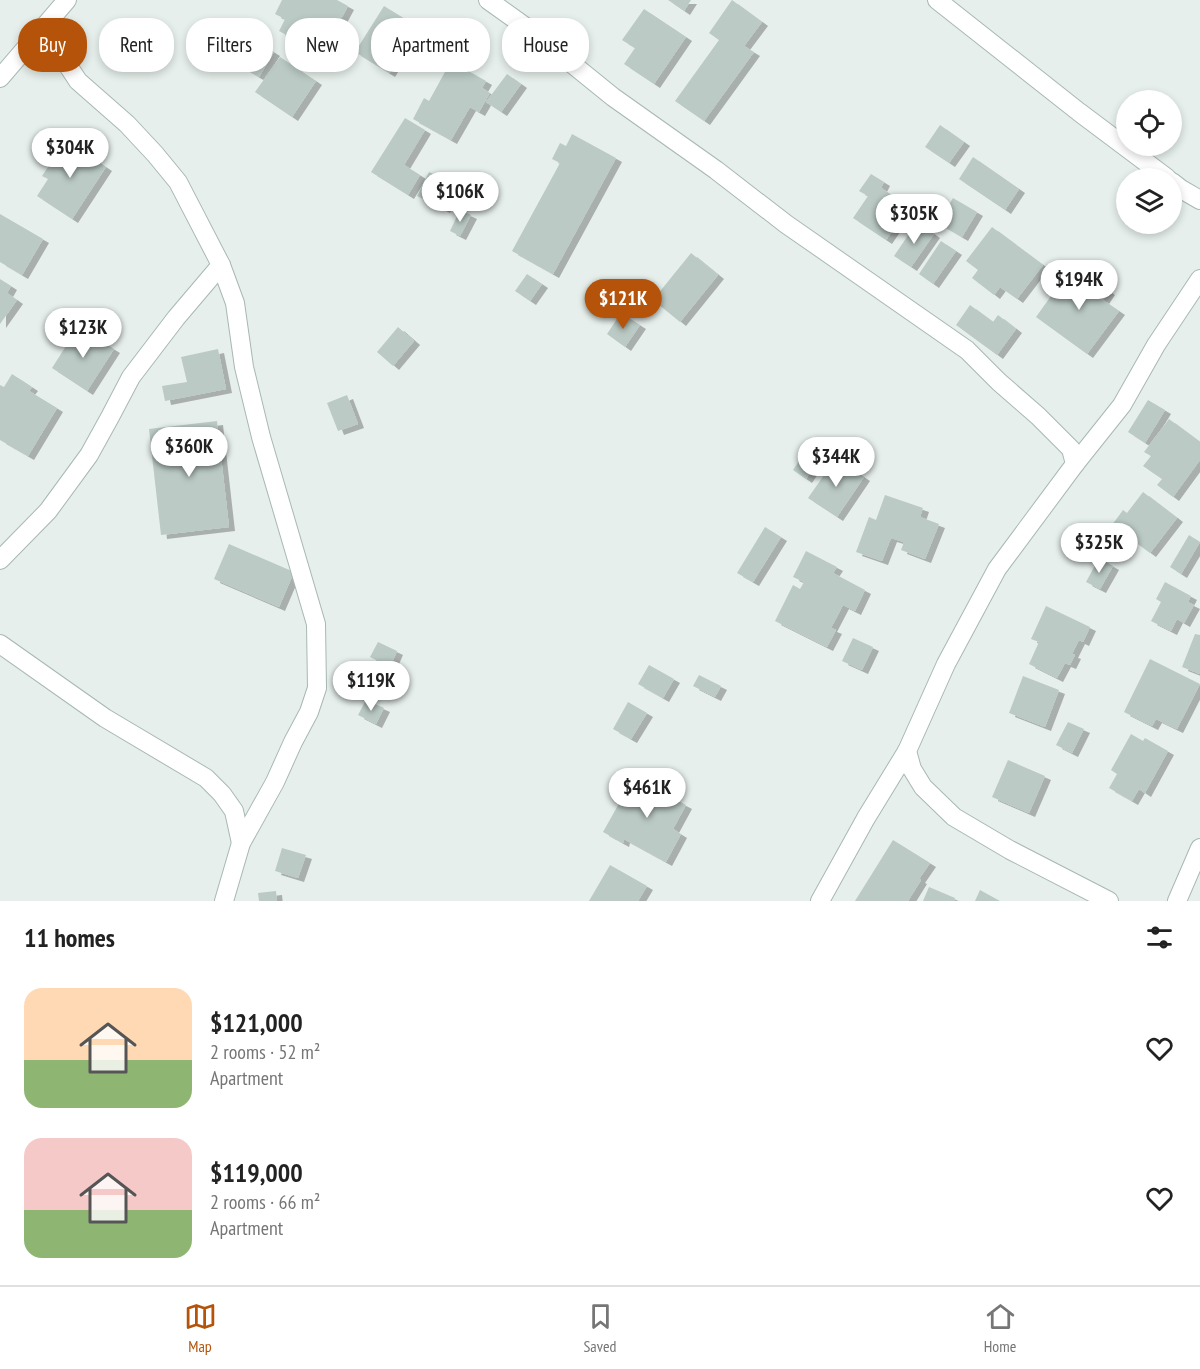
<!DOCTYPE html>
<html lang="en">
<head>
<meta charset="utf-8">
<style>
  body { margin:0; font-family:"PT Sans Narrow",sans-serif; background:#f2f2f2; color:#222; height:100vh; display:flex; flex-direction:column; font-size:22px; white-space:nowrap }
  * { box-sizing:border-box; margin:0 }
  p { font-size:20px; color:#767676 }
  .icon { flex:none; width:33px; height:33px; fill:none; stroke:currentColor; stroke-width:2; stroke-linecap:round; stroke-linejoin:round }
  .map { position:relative; height:901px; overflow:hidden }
  .panel { display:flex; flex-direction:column; background:#fff; flex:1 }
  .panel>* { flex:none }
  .top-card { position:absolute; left:18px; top:18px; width:600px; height:54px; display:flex; gap:12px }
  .tools { position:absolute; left:1116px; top:90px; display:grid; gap:12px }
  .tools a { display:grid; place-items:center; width:66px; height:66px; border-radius:50%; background:#fff; box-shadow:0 3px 9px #0003; font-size:30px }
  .price { position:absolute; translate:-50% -51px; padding:0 14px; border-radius:21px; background:#fff; color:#222; font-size:20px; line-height:39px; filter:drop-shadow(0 2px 3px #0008) }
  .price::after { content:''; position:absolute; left:50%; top:36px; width:18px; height:14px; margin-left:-9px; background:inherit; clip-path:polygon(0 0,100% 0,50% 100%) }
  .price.selected { background:#b45309; color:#fff }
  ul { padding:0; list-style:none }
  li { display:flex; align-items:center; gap:18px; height:150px; padding:0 24px }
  li span { display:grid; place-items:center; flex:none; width:168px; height:120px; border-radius:18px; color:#555 }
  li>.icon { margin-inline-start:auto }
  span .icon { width:72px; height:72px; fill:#fffc; stroke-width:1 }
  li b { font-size:26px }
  h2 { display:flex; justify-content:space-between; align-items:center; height:72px; padding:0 24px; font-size:26px }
  .chip { padding:0 21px; border-radius:24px; background:#fff; box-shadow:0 3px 9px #0003; font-size:21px; line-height:54px }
  .chip.selected { background:#b45309; color:#fff }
  .tabs { display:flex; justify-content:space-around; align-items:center; height:84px; border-top:2px solid #e0e0e0; background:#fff; font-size:16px; color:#767676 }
  .tabs a { display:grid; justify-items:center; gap:3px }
  .tabs .selected { color:#b45309 }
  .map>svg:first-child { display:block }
</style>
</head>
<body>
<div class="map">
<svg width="1200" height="901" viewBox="0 0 1200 901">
  <defs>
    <filter id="shadow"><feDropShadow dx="6" dy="4" stdDeviation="0" flood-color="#0004"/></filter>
  </defs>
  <rect width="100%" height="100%" fill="#e6efeb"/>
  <!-- building -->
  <g fill="#bbcac4" filter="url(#shadow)">
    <path d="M 282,0 L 337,0 L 348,6 L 335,30 L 324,24 L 308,52 L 292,44 L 294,39 L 279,31 L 285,19 L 275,14 Z"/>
    <path d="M 668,0 L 691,0 L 684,11 Z"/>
    <path d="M 732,0 L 762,22 L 744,46 L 754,52 L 704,121 L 675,101 L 719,40 L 709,33 Z"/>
    <path d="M 384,6 L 418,27 L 389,73 L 355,52 Z"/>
    <path d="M 644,9 L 686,37 L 654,84 L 624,64 L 635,48 L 622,40 Z"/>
    <path d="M 253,39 L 274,52 L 259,77 L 237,64 Z"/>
    <path d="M 280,57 L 316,81 L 292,117 L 255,92 Z"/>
    <path d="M 451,61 L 486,81 L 482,88 L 490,93 L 479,112 L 470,107 L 451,140 L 413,119 L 424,98 L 429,101 Z"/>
    <path d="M 507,74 L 521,84 L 501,112 L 486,102 Z"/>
    <path d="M 405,118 L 425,130 L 404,165 L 420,175 L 408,195 L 371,172 Z"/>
    <path d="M 940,125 L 964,142 L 949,163 L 925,147 Z"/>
    <path d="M 572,134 L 616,158 L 553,274 L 512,251 L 560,163 L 552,159 L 560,143 L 566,146 Z"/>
    <path d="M 66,140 L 106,167 L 72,219 L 37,196 L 48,179 L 42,176 Z"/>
    <path d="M 973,157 L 1019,189 L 1005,210 L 959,179 Z"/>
    <path d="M 429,172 L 456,185 L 444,209 L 417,196 Z"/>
    <path d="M 871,174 L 884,182 L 881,188 L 909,206 L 886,240 L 853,218 L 868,196 L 859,191 Z"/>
    <path d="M 953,198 L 977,212 L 962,237 L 938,223 Z"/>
    <path d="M 460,210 L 471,215 L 460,236 L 450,231 Z"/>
    <path d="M 0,214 L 43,239 L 22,275 L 0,262 Z"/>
    <path d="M 917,222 L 934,234 L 911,267 L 894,256 Z"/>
    <path d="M 992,227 L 1043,265 L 1017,299 L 1000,287 L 994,295 L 972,278 L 978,270 L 966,261 Z"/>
    <path d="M 941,241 L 956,251 L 933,284 L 919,274 Z"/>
    <path d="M 691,253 L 718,275 L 680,322 L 653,300 Z"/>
    <path d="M 1071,268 L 1092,279 L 1109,291 L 1103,300 L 1119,311 L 1087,354 L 1036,317 Z"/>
    <path d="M 527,274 L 542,284 L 530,301 L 515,291 Z"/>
    <path d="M 0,279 L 11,286 L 7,293 L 17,300 L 0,324 Z"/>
    <path d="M 970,305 L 993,322 L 998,315 L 1016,329 L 997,355 L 956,325 Z"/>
    <path d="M 621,313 L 640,325 L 625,347 L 607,334 Z"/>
    <path d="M 78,327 L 114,349 L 87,391 L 52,368 Z"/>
    <path d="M 398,327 L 414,341 L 393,366 L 377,352 Z"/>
    <path d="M 218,349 L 226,389 L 165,401 L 162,386 L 187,382 L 181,357 Z"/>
    <path d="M 12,374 L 32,387 L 29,391 L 57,408 L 28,456 L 0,440 L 0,385 L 4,387 Z"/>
    <path d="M 347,395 L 358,424 L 338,431 L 327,403 Z"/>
    <path d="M 1148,400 L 1165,410 L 1145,443 L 1128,432 Z"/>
    <path d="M 1169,419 L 1200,442 L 1200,460 L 1173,497 L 1157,485 L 1162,479 L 1143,466 L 1151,456 L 1144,452 Z"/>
    <path d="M 217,421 L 229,527 L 161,535 L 149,429 Z"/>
    <path d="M 814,439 L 827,448 L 806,479 L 793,470 Z"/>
    <path d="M 836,458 L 864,477 L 837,517 L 808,498 Z"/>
    <path d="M 1143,492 L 1177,518 L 1150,553 L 1112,525 L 1123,510 L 1127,513 Z"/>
    <path d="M 885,495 L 923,508 L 920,517 L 939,524 L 925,559 L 901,550 L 904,542 L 891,538 L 882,561 L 856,552 L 869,517 L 876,520 Z"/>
    <path d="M 765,527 L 781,537 L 753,582 L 737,573 Z"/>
    <path d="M 1189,535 L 1200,542 L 1181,574 L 1170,567 Z"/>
    <path d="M 229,544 L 294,572 L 279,607 L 214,579 Z"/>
    <path d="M 806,551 L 837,567 L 833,573 L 865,590 L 855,611 L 843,605 L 831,628 L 836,630 L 827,647 L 775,621 L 793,585 L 800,589 L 804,582 L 793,577 Z"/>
    <path d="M 1099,558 L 1113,566 L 1100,589 L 1086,582 Z"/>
    <path d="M 1165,582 L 1191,596 L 1188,602 L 1194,605 L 1184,623 L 1177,619 L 1171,631 L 1151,621 L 1161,602 L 1156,599 Z"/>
    <path d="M 1046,606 L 1090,627 L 1083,642 L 1079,640 L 1072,654 L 1075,655 L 1070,665 L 1065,663 L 1057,678 L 1029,664 L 1039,642 L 1031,639 Z"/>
    <path d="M 1195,634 L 1200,635 L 1200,674 L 1182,667 Z"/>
    <path d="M 853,638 L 873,647 L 862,670 L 842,661 Z"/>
    <path d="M 378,642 L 397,651 L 390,667 L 370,657 Z"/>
    <path d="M 1150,659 L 1200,684 L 1177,729 L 1156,719 L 1152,726 L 1124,712 Z"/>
    <path d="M 649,665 L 674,679 L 663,698 L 638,684 Z"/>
    <path d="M 699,675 L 721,686 L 715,697 L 693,686 Z"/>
    <path d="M 1023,676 L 1059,690 L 1045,727 L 1009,713 Z"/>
    <path d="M 366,700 L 384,708 L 376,724 L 358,715 Z"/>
    <path d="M 628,702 L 647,713 L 631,739 L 613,729 Z"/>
    <path d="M 1068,722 L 1084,729 L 1072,753 L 1056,745 Z"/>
    <path d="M 1131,734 L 1143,741 L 1145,738 L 1168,751 L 1145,793 L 1139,789 L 1132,801 L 1109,788 L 1117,774 L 1111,770 Z"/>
    <path d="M 1008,760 L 1045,776 L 1029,813 L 992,797 Z"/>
    <path d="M 635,775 L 671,793 L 669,796 L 686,805 L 673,829 L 681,834 L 666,862 L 624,839 L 623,843 L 603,832 Z"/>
    <path d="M 893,840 L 930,863 L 919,879 L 921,880 L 908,901 L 855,901 Z"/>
    <path d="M 282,848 L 306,855 L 298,878 L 275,871 Z"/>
    <path d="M 610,865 L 647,886 L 638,901 L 589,901 Z"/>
    <path d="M 929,887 L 955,898 L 954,901 L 923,901 Z"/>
    <path d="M 980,890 L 1000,901 L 975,901 Z"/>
    <path d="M 276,891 L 277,901 L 259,901 L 258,893 Z"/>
  </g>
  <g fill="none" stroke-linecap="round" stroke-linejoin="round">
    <!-- minor casing -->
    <g stroke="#a8b8b2" stroke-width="20">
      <g id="minor">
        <path d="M 488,0 L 534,33 L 613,97 L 716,170 L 786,224 L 967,350 L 999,382 L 1038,416 L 1071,449 L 1075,464 L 997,569 L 946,664 L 907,751 L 912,769 L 923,787 L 954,817 L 1010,850 L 1109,901"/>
        <path d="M 937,0 L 1079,112 L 1167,178"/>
        <path d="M 44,29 L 78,81 L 127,124 L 155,154 L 178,182 L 221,265 L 235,303 L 244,367 L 261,437 L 316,624 L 317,688 L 309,712 L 293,742 L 275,782 L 241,843 L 224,901"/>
        <path d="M 0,78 L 67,0"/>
        <path d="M 1172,182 L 1181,189 L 1200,200"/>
        <path d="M 1075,464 L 1122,405 L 1156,345 L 1200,279"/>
        <path d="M 0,560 L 48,511 L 89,455 L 110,417 L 131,377 L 176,318 L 221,265"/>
        <path d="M 0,644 L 105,718 L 206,778 L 222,794 L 234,811 L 241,843"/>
        <path d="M 820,901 L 866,818 L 907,751"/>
        <path d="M 1177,901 L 1200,848"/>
      </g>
    </g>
    <!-- minor -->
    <use href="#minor" stroke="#fff" stroke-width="18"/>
  </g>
</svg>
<div class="tools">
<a><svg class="icon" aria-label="locate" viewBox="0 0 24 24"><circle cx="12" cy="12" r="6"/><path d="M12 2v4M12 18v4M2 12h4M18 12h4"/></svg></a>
<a><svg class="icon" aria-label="layers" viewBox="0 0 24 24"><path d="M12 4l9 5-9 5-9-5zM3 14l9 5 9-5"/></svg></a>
</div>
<b class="price" style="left:70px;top:179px">$304K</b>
<b class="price" style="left:460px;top:223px">$106K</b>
<b class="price" style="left:914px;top:245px">$305K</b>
<b class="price" style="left:1079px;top:311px">$194K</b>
<b class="price selected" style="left:623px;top:330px">$121K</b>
<b class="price" style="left:83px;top:359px">$123K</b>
<b class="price" style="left:189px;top:478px">$360K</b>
<b class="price" style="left:836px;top:488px">$344K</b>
<b class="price" style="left:1099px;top:574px">$325K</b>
<b class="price" style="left:371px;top:712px">$119K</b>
<b class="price" style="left:647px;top:819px">$461K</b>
<div class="top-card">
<a class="chip selected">Buy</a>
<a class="chip">Rent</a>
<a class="chip">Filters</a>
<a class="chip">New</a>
<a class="chip">Apartment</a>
<a class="chip">House</a>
</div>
</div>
<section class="panel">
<h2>11 homes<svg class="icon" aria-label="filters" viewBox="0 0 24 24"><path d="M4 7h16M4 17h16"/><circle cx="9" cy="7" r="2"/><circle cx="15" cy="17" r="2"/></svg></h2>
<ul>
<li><span style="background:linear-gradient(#ffd9b3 60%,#8fb573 0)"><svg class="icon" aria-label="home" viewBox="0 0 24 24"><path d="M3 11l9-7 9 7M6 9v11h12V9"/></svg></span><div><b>$121,000</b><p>2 rooms · 52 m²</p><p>Apartment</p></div><svg class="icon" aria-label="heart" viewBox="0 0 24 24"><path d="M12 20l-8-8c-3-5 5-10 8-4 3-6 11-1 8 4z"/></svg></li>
<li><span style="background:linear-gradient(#f6c9c9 60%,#8fb573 0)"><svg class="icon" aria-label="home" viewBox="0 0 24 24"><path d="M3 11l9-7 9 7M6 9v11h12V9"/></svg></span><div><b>$119,000</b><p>2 rooms · 66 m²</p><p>Apartment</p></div><svg class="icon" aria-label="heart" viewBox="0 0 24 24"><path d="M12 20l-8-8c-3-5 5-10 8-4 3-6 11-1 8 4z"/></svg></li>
</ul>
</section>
<nav class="tabs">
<a class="selected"><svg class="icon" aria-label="map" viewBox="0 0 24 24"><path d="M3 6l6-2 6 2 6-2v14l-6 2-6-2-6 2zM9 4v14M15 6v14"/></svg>Map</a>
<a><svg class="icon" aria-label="saved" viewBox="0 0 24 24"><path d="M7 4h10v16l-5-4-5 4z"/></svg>Saved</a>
<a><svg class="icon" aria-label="home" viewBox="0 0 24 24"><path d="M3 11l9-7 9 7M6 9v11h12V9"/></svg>Home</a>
</nav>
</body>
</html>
